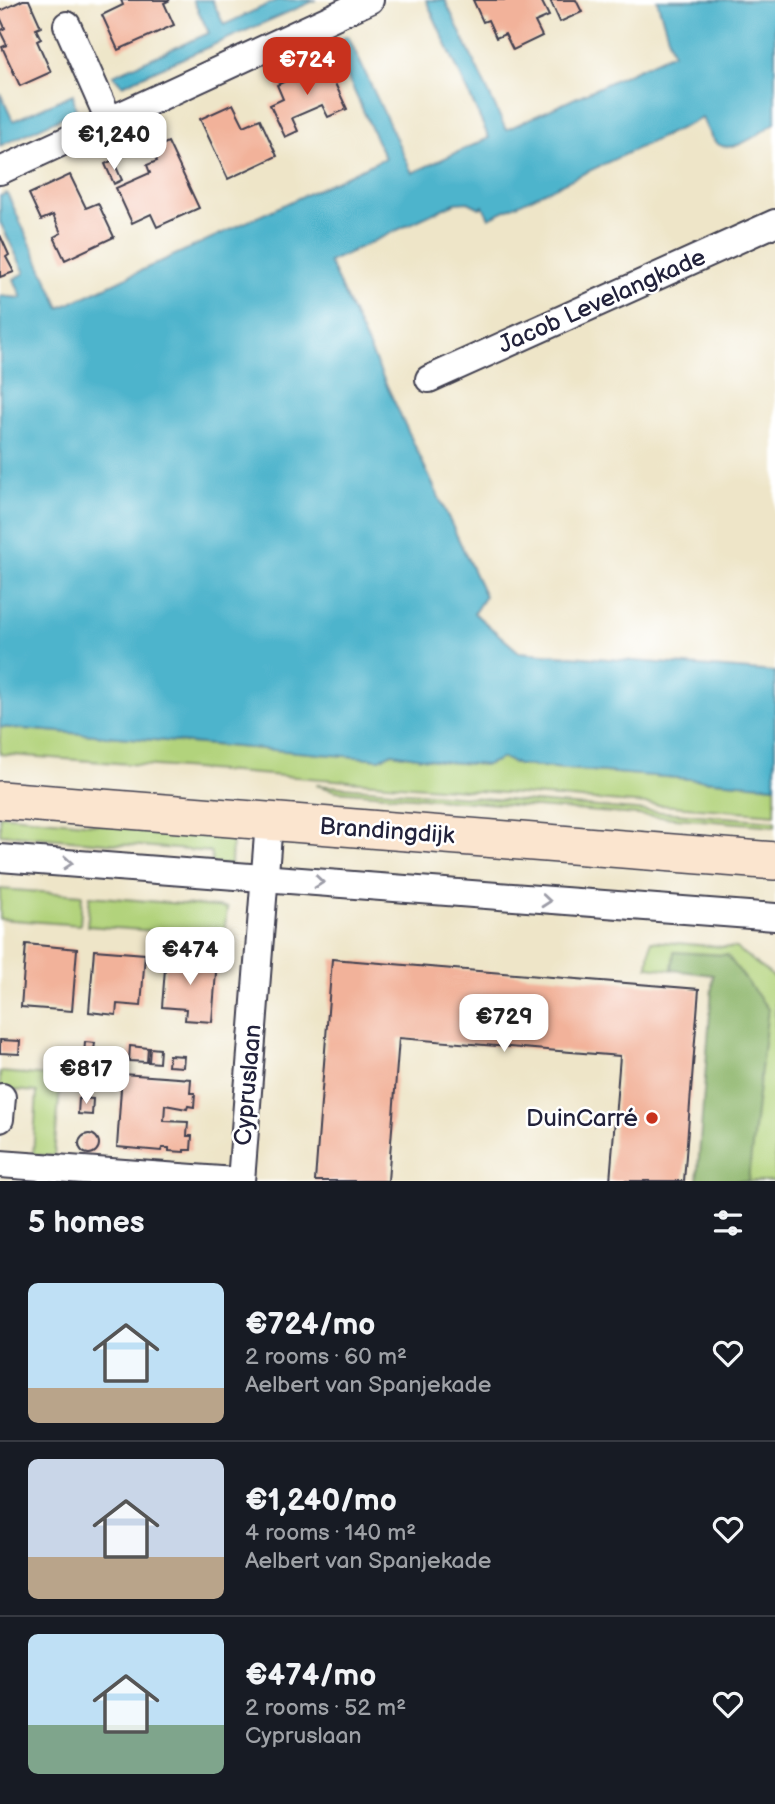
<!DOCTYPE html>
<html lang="en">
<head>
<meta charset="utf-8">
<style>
  body { margin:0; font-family:"Balsamiq Sans",sans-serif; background:#242831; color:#f1f3f6; height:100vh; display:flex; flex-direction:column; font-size:26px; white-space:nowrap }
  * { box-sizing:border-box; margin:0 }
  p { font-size:23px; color:#9ea1a6 }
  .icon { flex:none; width:38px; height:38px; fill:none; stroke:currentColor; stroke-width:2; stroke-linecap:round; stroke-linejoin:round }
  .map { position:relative; height:1181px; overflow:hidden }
  .panel { display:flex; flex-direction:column; background:#171b24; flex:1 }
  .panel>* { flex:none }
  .price { position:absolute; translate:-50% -60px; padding:0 16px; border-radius:14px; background:#fff; color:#222; font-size:23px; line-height:46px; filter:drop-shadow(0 2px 4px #0008) }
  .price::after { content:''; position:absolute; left:50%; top:42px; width:21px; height:16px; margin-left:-10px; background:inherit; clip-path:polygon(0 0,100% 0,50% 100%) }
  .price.active { background:#c8321e; color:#fff }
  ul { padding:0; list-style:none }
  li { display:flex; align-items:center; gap:21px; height:175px; padding:0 28px }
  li+li { border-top:2px solid #363941 }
  li span { display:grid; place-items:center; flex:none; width:196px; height:140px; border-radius:10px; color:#555 }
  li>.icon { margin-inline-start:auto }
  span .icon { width:84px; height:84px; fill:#fffc; stroke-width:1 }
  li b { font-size:30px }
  h2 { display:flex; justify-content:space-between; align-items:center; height:84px; padding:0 28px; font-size:30px }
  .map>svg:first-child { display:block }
</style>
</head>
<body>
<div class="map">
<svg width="775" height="1181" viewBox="0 0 775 1181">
  <rect width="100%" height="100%" fill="#fff"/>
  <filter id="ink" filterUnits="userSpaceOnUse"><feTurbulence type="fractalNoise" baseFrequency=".0143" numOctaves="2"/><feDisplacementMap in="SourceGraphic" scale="14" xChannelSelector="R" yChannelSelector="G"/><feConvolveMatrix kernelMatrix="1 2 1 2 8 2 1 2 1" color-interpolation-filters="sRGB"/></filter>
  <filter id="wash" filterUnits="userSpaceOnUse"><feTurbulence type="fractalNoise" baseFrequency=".00686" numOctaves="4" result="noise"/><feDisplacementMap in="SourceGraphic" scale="28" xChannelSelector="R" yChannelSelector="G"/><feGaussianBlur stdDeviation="1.57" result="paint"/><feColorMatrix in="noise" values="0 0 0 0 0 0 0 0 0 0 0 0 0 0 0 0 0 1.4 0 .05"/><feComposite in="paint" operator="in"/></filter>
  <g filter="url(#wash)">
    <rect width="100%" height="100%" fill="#eee5c8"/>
    <!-- green -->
    <g fill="#b2d37b" stroke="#6a7a5b" stroke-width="2">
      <path d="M 0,727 L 380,759 L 392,753 L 447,762 L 486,765 L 503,758 L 518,765 L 775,786 L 775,814 L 0,754 Z"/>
      <path d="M 316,785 L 775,821 L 775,826 L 336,791 Z"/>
      <path d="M 0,815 L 232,837 L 231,865 L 212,864 L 211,852 L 0,834 Z"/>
      <path d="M 0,889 L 82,895 L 80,925 L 0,919 Z"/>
      <path d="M 90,896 L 227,908 L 224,936 L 87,926 Z"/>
      <path d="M 651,941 L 736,948 L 775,978 L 775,1181 L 705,1181 L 718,962 L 675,952 L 672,970 L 648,967 Z"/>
      <path d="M 0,1072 L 61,1077 L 54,1156 L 33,1155 L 37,1092 L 0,1089 Z"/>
    </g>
    <!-- forest -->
    <path fill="#8db56b" stroke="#586c53" stroke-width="2" d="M 674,952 L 727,955 L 768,1009 L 748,1181 L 697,1181 L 713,975 L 672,970 Z"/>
    <!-- water -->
    <g fill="#4db4cc" stroke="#386b84" stroke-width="2">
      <path d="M 193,0 L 212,0 L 224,25 L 277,0 L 316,0 L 122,85 L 113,75 L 209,33 Z"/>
      <path d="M 426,0 L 445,0 L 506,130 L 673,53 L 657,0 L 775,0 L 775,123 C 759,133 727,161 712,138 C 708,132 705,124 702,118 L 489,218 L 483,206 L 480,208 L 468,202 L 455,203 L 329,262 L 485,596 L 474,613 L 519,652 L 775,672 L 775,786 L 518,765 L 503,758 L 486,765 L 447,762 L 392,753 L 380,759 L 0,727 L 0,296 L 22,298 L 14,279 L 25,273 L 0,222 L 0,196 L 7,193 L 60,308 L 385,158 L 332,43 L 348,36 L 412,173 L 489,138 Z"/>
      <path d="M 0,93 L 13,121 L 73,94 L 76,111 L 0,146 Z"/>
    </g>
    <g id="blocks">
      <!-- building -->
      <g fill="#f2b29a">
        <path d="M 23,0 L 29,0 L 41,27 L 36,29 L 41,39 L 37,41 L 51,72 L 20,86 L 2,47 L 7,45 L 0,31 L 5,28 L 0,17 L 0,11 Z"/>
        <path d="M 121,0 L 170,0 L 164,3 L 174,25 L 118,50 L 102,15 L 123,5 Z"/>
        <path d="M 473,0 L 541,0 L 549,16 L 535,22 L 542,36 L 513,50 L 505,34 L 496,38 L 488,20 L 483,22 Z"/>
        <path d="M 550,0 L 576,0 L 582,12 L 560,22 Z"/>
        <path d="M 325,62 L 347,109 L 328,117 L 322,105 L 292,118 L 298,131 L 285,137 L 270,105 L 283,99 L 277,85 Z"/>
        <path d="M 233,104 L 244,126 L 260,119 L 277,156 L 228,179 L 200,119 Z"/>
        <path d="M 168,142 L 199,208 L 157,227 L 151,214 L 132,223 L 116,188 L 150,173 L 147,165 L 157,161 L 152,150 Z"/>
        <path d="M 113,160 L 122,180 L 114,184 L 105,164 Z"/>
        <path d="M 70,175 L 86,208 L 98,203 L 114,237 L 65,260 L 54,237 L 61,233 L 53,215 L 41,220 L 29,194 Z"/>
        <path d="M 0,235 L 9,255 L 6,257 L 14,272 L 0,277 Z"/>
        <path d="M 26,944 L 77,949 L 72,1011 L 21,1007 Z"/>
        <path d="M 94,950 L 145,954 L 141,1006 L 117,1004 L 116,1015 L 89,1012 Z"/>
        <path d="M 166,956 L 217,960 L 212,1022 L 185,1020 L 186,1009 L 162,1007 Z"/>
        <path d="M 332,959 L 699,989 L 684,1181 L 610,1181 L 620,1056 L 399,1038 L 388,1181 L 315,1181 Z"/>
        <path d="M 0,1040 L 20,1041 L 19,1054 L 0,1053 Z"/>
        <path d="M 85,1042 L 95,1043 L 93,1057 L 84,1056 Z"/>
        <path d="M 130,1046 L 148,1048 L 147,1062 L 129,1061 Z"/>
        <path d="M 150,1048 L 160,1049 L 159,1063 L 149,1062 Z"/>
        <path d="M 169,1055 L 184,1056 L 183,1067 L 168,1066 Z"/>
        <path d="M 122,1074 L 191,1079 L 190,1093 L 195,1093 L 194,1107 L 188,1106 L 187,1109 L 165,1105 L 164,1121 L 188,1122 L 187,1136 L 192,1136 L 191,1150 L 184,1150 L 184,1152 L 169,1151 L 169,1148 L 162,1148 L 161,1151 L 117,1147 Z"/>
        <path d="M 79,1098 L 93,1099 L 92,1115 L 78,1114 Z"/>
        <circle cx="89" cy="1144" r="10"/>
      </g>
    </g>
  </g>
  <g filter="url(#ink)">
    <use href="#blocks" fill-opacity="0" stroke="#413f50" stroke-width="2"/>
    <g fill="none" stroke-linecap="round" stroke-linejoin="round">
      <!-- street casing -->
      <g stroke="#413f50" stroke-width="30">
        <g id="street">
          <path d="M 67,25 L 109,120"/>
          <path d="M 0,171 L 370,0"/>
          <path d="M 429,379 L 775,223"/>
          <path d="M 0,858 L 775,917"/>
          <path d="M 0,1119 L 2,1097"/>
          <path d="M 0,1164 L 235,1181"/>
          <path d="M 241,1181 L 269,822"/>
        </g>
      </g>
      <!-- secondary casing -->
      <g stroke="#413f50" stroke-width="40">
        <path id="secondary" d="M 0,800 L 775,861"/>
      </g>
      <!-- street -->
      <use href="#street" stroke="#fff" stroke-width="26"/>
      <!-- secondary -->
      <use href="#secondary" stroke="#fbe5cf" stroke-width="37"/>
    </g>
    <!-- one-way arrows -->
    <defs><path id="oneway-chevron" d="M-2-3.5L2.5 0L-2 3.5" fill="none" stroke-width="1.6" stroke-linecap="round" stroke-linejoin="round" transform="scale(1.75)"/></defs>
    <g stroke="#9c9ca7">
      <use href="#oneway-chevron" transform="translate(68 863) rotate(4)"/>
      <use href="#oneway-chevron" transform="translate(319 882) rotate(5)"/>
      <use href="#oneway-chevron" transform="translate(546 901) rotate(5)"/>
    </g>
  </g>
  <!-- markers -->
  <circle fill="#c8321e" stroke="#fff" stroke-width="2.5" cx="652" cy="1118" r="7"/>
  <g text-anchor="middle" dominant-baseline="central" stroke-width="5" stroke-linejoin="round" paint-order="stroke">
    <!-- street labels -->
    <g font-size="24" fill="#22223b" stroke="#fff">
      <text transform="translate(602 301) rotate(-24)">Jacob Levelangkade</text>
      <text transform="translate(387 831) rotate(4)">Brandingdijk</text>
      <text transform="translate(248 1085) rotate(-85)">Cypruslaan</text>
    </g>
    <!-- poi labels -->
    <g font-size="24" fill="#22223b" stroke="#fff" text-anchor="end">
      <text x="638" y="1118">DuinCarré</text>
    </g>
  </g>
</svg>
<b class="price active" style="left:307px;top:97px">€724</b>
<b class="price" style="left:114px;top:172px">€1,240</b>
<b class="price" style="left:190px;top:987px">€474</b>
<b class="price" style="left:504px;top:1054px">€729</b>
<b class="price" style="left:86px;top:1106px">€817</b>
</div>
<section class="panel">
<h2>5 homes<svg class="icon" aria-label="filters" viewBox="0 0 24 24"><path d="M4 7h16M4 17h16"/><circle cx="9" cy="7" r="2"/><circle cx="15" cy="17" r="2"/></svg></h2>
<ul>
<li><span style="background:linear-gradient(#bfe0f5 75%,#b9a48a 0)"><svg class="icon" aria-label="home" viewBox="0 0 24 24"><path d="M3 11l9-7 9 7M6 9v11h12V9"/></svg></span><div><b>€724/mo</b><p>2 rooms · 60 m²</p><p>Aelbert van Spanjekade</p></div><svg class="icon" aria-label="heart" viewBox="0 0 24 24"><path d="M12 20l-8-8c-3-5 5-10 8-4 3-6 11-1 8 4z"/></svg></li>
<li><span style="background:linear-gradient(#c9d6e8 70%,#b9a48a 0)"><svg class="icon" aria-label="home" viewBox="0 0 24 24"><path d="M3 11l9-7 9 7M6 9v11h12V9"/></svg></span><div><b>€1,240/mo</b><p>4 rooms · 140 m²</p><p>Aelbert van Spanjekade</p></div><svg class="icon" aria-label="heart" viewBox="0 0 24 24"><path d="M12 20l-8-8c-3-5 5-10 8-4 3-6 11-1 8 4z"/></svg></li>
<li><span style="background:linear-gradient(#bfe0f5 65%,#7fa58c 0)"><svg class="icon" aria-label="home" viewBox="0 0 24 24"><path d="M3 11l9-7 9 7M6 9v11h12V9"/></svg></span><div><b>€474/mo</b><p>2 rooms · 52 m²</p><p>Cypruslaan</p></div><svg class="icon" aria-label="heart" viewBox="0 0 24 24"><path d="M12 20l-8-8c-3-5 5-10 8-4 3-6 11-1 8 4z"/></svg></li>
</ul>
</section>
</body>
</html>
